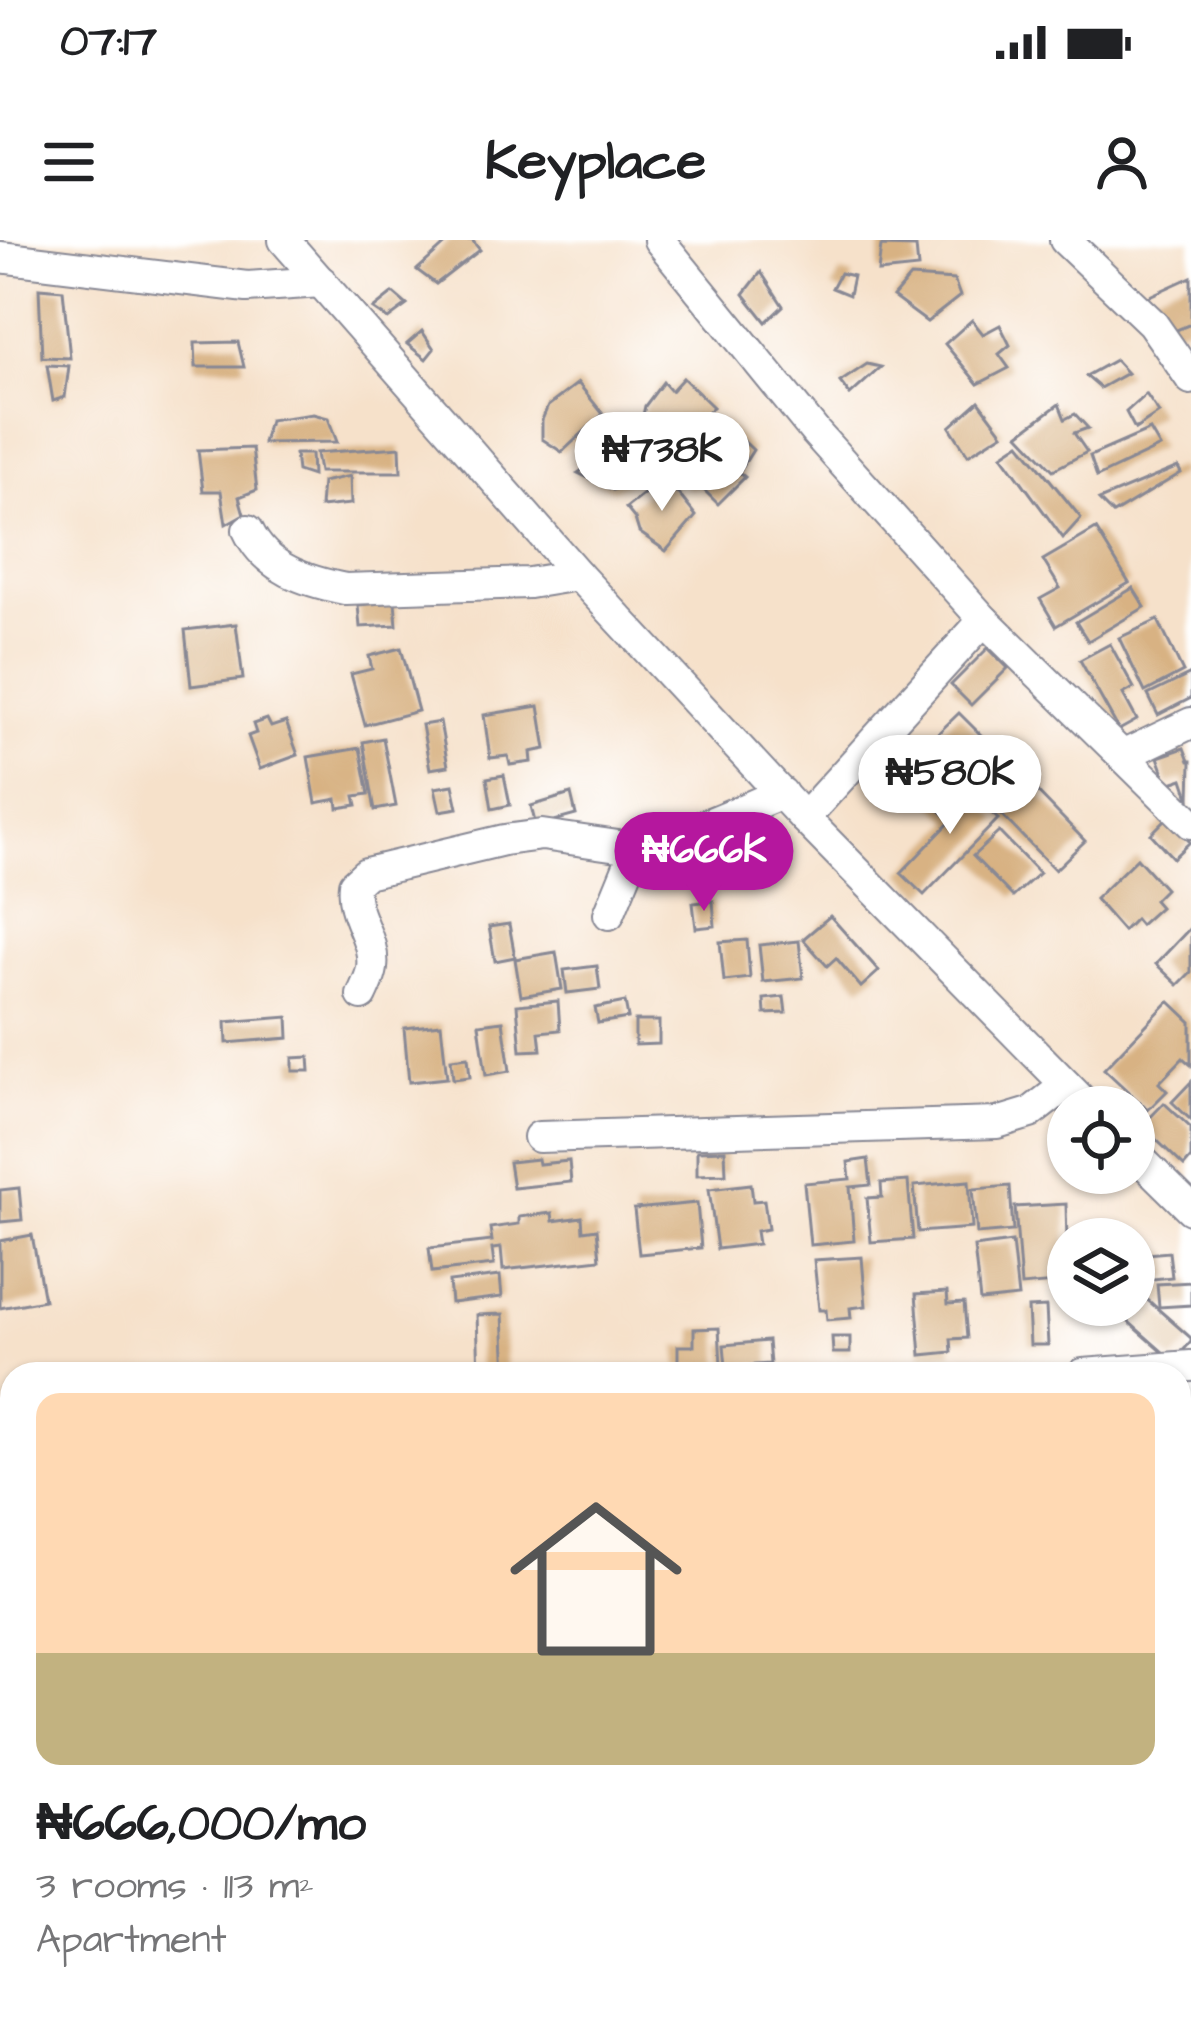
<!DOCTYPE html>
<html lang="en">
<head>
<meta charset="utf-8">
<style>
  body { margin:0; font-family:"Architects Daughter",sans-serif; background:#f6f6f6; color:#202124; height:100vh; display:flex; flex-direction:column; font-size:45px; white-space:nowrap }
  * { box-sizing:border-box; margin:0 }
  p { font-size:39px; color:#757577 }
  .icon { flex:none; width:66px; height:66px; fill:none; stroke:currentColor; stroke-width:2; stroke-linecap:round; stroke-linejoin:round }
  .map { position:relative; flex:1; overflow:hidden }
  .side { position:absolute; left:0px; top:1122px; width:1191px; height:663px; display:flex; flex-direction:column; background:#fff; border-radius:36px 36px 0 0; box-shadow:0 3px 9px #0004 }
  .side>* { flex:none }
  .fabs { position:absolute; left:1047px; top:846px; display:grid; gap:24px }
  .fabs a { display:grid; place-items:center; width:108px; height:108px; border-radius:50%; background:#fff; box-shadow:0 3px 9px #0004; font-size:60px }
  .price { position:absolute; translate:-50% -102px; padding:0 27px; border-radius:42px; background:#fff; color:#222; font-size:39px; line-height:78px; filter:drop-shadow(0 3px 6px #0008) }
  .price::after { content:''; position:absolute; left:50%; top:72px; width:36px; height:27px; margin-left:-18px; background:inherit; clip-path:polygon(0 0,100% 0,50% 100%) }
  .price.current { background:#b5179e; color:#fff }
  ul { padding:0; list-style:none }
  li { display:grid; align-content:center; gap:24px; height:636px; padding:0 36px }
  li+li { border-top:3px solid #e0e0e0 }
  li span { display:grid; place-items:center; height:372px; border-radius:24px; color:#555 }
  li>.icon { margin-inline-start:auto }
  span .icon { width:216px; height:216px; fill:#fffc; stroke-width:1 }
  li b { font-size:51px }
  .status { display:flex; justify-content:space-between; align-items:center; height:84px; padding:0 60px; background:#fff; direction:ltr }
  .status svg { height:33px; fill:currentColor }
  header { display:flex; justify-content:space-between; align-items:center; height:156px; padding:0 36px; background:#fff; font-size:54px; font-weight:700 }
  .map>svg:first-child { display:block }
</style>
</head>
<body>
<div class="status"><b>07:17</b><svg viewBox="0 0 49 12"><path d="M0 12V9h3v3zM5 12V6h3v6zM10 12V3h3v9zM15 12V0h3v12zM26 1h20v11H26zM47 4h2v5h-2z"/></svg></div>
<header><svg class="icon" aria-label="menu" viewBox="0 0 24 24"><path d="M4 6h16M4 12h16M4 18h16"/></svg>Keyplace<svg class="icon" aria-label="person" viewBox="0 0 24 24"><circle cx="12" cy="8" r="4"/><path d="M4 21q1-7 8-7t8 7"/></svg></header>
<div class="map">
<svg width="1191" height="1783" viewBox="0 0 1191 1783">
  <rect width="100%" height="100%" fill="#fff"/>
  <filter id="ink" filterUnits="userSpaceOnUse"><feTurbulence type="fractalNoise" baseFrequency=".00833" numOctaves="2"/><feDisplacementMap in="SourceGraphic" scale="24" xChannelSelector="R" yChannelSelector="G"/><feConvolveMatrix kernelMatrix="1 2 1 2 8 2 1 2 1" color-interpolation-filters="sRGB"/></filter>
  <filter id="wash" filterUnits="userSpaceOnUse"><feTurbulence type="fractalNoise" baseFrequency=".004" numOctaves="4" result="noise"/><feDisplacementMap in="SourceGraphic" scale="48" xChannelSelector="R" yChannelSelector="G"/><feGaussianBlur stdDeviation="2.7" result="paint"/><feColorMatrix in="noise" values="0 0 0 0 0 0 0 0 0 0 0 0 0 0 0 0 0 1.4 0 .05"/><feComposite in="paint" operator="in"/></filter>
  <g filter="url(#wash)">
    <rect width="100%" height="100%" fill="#f6e1ca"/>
    <g id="blocks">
      <!-- building -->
      <g fill="#d8b283">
        <path d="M 450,0 L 472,0 L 480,10 L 436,44 L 417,30 Z"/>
        <path d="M 881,6 L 916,7 L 918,28 L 878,32 Z"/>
        <path d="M 761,32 L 783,66 L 766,82 L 744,54 Z"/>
        <path d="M 840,33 L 853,36 L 849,55 L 832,48 Z"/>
        <path d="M 910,37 L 954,40 L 960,56 L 927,82 L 893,57 Z"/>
        <path d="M 1191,37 L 1191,84 L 1172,92 L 1143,59 Z"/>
        <path d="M 39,48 L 63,50 L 70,118 L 42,117 Z"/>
        <path d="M 393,53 L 407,65 L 388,79 L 373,69 Z"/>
        <path d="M 972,80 L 983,94 L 1000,85 L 1010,105 L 999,114 L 1009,128 L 978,144 L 945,104 Z"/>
        <path d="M 422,91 L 434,109 L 426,119 L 407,104 Z"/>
        <path d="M 238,102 L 244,127 L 196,127 L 195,103 Z"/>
        <path d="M 1115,120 L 1127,133 L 1100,148 L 1086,136 Z"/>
        <path d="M 867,124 L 881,127 L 850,155 L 840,142 Z"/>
        <path d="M 47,125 L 69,126 L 65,157 L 53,161 Z"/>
        <path d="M 683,138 L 713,167 L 665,212 L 640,189 L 645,166 L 663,142 L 671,151 Z"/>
        <path d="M 578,143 L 603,174 L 562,212 L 542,199 L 542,180 L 548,166 Z"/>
        <path d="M 1146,154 L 1159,173 L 1135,189 L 1126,172 Z"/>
        <path d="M 979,161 L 1003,193 L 968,215 L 950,187 Z"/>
        <path d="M 1059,164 L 1065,179 L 1075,174 L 1088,188 L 1074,193 L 1087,212 L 1053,230 L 1019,194 Z"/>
        <path d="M 313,174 L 328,178 L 337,202 L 263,203 L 269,180 Z"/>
        <path d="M 724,182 L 753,210 L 739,232 L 745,237 L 718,264 L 699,245 L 689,249 L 672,227 Z"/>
        <path d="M 1150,190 L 1160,207 L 1097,237 L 1090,216 Z"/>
        <path d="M 1020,203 L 1081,278 L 1063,298 L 1002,215 Z"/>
        <path d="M 400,207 L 401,232 L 319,232 L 316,213 Z"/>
        <path d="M 252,208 L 257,250 L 239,257 L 244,274 L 226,284 L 221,251 L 203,251 L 198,210 Z"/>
        <path d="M 634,210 L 647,222 L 644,236 L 613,250 L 578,233 L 592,223 Z"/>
        <path d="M 295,214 L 311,214 L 312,236 L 297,231 Z"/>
        <path d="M 1178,227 L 1181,233 L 1113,274 L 1099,260 Z"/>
        <path d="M 350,236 L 351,264 L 320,267 L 322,242 Z"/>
        <path d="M 665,237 L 696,276 L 666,311 L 639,292 L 635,279 L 626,268 Z"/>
        <path d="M 1096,289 L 1129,343 L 1056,386 L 1040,359 L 1060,348 L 1043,320 Z"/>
        <path d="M 1133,348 L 1145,367 L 1088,401 L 1076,382 Z"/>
        <path d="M 395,362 L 397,385 L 360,387 L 358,365 Z"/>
        <path d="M 1158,380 L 1183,432 L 1145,452 L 1119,398 Z"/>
        <path d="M 236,384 L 243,439 L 191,446 L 185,390 Z"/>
        <path d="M 1110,404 L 1134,448 L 1123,454 L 1137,480 L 1119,490 L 1080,420 Z"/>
        <path d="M 401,408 L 418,471 L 365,485 L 351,434 L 372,429 L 369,416 Z"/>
        <path d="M 988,408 L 1008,428 L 971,465 L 951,445 Z"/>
        <path d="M 1191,434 L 1191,458 L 1158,475 L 1148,455 Z"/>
        <path d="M 539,466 L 546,509 L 531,512 L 532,522 L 510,525 L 508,516 L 490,518 L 484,475 Z"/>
        <path d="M 959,473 L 1011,525 L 979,556 L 927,504 Z"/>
        <path d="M 267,479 L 271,487 L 286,482 L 298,515 L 260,529 L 248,496 L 256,493 L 253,484 Z"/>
        <path d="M 440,482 L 448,526 L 430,529 L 422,485 Z"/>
        <path d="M 383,498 L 396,566 L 375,570 L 363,502 Z"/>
        <path d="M 912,500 L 950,536 L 934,555 L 915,537 L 909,543 L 889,524 Z"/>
        <path d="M 360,508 L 369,554 L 355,556 L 357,565 L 338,568 L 337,559 L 316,563 L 308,517 Z"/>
        <path d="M 1184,508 L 1189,521 L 1191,521 L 1190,560 L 1183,539 L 1168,544 L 1158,517 Z"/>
        <path d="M 504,535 L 510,565 L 492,569 L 487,538 Z"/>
        <path d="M 956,540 L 998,579 L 924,655 L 901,633 L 951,581 L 933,564 Z"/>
        <path d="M 1026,540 L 1085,601 L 1055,630 L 996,569 Z"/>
        <path d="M 453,545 L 458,568 L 440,571 L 435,548 Z"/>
        <path d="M 571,554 L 576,575 L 536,586 L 531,566 Z"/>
        <path d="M 1167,578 L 1190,602 L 1173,618 L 1151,594 Z"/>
        <path d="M 999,592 L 1039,633 L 1013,657 L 973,616 Z"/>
        <path d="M 1137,618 L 1165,649 L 1154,660 L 1160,667 L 1140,685 L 1135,679 L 1123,691 L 1095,659 Z"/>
        <path d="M 713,661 L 715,686 L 696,688 L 693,663 Z"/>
        <path d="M 830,676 L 879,731 L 861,747 L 836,718 L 827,726 L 803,699 Z"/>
        <path d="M 509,684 L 515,717 L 495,721 L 489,687 Z"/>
        <path d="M 1191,687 L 1191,732 L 1178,745 L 1156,724 Z"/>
        <path d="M 747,700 L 750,738 L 724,741 L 720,702 Z"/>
        <path d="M 799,701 L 803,738 L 763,742 L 759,705 Z"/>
        <path d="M 556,712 L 562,749 L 521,756 L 515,719 Z"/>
        <path d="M 597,726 L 600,749 L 567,753 L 564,730 Z"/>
        <path d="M 784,757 L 786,773 L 765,774 L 764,759 Z"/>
        <path d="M 558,761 L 560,790 L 539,792 L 541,810 L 521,811 L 517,765 Z"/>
        <path d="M 1169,761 L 1191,782 L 1191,825 L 1183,818 L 1159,843 L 1167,851 L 1148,870 L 1104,829 Z"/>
        <path d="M 625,762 L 628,778 L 598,783 L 595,768 Z"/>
        <path d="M 288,777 L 289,798 L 227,803 L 226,782 Z"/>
        <path d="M 503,781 L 510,831 L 486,835 L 479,784 Z"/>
        <path d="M 635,781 L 659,781 L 659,804 L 635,805 Z"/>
        <path d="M 441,784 L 447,838 L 409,842 L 404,788 Z"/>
        <path d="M 309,817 L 310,831 L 293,831 L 293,818 Z"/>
        <path d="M 468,817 L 470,837 L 453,839 L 451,819 Z"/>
        <path d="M 1191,842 L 1191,880 L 1172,862 Z"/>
        <path d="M 1164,863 L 1191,888 L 1191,918 L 1184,926 L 1142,886 Z"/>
        <path d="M 725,910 L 726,934 L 697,935 L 697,911 Z"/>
        <path d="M 538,919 L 539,924 L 569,921 L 571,942 L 513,948 L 509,922 Z"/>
        <path d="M 868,919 L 871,945 L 850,947 L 854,1001 L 810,1005 L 804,943 L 850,939 L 848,922 Z"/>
        <path d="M 908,941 L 913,999 L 871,1002 L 867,958 L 882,957 L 881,943 Z"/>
        <path d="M 969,941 L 972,988 L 918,992 L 914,946 Z"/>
        <path d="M 751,944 L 753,961 L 764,960 L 768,989 L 756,991 L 758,1004 L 717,1009 L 709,949 Z"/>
        <path d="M 1010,946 L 1013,991 L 977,994 L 973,949 Z"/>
        <path d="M 19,948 L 22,980 L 0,982 L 0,950 Z"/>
        <path d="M 697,963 L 701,1008 L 639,1014 L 634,969 Z"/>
        <path d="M 1066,964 L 1068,1042 L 1021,1046 L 1015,967 Z"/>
        <path d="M 552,973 L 553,981 L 582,977 L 583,991 L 597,989 L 600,1019 L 503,1030 L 501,1008 L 492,1009 L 494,1025 L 432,1032 L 429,1008 L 492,1001 L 490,988 L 519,984 L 519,977 Z"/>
        <path d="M 32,995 L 44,1060 L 0,1068 L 0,1001 Z"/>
        <path d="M 1012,1002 L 1018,1057 L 980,1061 L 974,1007 Z"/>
        <path d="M 1169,1012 L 1172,1037 L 1134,1041 L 1134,1015 Z"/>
        <path d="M 862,1017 L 866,1066 L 850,1068 L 851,1078 L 827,1080 L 826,1070 L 819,1070 L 814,1020 Z"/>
        <path d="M 500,1036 L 502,1057 L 451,1063 L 449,1042 Z"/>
        <path d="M 1191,1042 L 1191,1065 L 1159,1067 L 1157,1044 Z"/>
        <path d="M 1134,1048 L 1191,1098 L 1191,1102 L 1173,1121 L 1114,1069 L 1117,1065 L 1134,1065 Z"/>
        <path d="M 947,1052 L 948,1064 L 964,1063 L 967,1098 L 951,1099 L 952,1112 L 921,1115 L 916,1054 Z"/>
        <path d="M 1046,1067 L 1048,1105 L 1030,1105 L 1028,1068 Z"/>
        <path d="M 503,1074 L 506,1134 L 479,1134 L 477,1075 Z"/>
        <path d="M 719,1088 L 721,1125 L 678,1127 L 678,1106 L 694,1106 L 694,1089 Z"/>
        <path d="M 832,1097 L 850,1097 L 850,1113 L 833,1113 Z"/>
        <path d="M 768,1101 L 770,1124 L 726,1127 L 724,1105 Z"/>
        <path d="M 12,1241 L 12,1268 L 0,1270 L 0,1244 Z"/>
        <path d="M 1179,1263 L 1191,1264 L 1191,1287 L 1179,1286 Z"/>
        <path d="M 12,1383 L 12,1413 L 7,1415 L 0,1386 Z"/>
        <path d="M 5,1609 L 12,1686 L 0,1687 L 0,1610 Z"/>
        <path d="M 1179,1724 L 1191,1724 L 1191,1745 L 1179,1744 Z"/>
      </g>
    </g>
  </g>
  <g filter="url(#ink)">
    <use href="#blocks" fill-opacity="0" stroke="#888894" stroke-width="3"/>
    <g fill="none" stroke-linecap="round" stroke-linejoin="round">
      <!-- minor casing -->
      <g stroke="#888894" stroke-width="34">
        <g id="minor">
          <path d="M 284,0 L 578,335 L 804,578 L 1088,867"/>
          <path d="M 659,0 L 816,193 L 984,380 L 1191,583"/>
          <path d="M 1065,0 L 1152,83 L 1191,139"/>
          <path d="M 0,17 L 247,47 L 322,42"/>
          <path d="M 248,290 C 266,329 306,341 345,349 L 529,343 L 578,335"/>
          <path d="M 1122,516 L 1191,483"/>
          <path d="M 804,578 L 984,380"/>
          <path d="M 609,674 L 637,606"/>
          <path d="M 362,755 C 366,746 371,737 372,728 C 376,698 350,676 354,644 L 366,633 L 504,600 L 542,595 L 625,607 C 678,601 732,573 782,553"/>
          <path d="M 539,897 L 997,883 L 1030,873 L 1066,845"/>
          <path d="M 1134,913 L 1191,969"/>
          <path d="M 1083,1134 L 1191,1126"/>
          <path d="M 1179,1419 L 1191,1419"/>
          <path d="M 0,1466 L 12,1465"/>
          <path d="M 1129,1773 L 1130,1783"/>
        </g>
      </g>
      <!-- minor -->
      <use href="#minor" stroke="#fff" stroke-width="30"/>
    </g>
  </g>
</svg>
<div class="fabs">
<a><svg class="icon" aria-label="locate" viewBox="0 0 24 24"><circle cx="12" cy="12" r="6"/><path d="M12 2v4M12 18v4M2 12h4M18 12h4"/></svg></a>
<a><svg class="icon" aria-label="layers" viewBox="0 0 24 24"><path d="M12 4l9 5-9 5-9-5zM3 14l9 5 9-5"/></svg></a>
</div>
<b class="price" style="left:662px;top:274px">₦738K</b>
<b class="price" style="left:950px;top:597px">₦580K</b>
<b class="price current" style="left:704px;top:674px">₦666K</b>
<section class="side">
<ul>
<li><span style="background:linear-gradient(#ffd9b3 70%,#c2b280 0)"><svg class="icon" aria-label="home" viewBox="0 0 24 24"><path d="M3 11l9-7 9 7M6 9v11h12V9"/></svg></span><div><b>₦666,000/mo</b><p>3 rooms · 113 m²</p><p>Apartment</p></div></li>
</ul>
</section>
</div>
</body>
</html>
